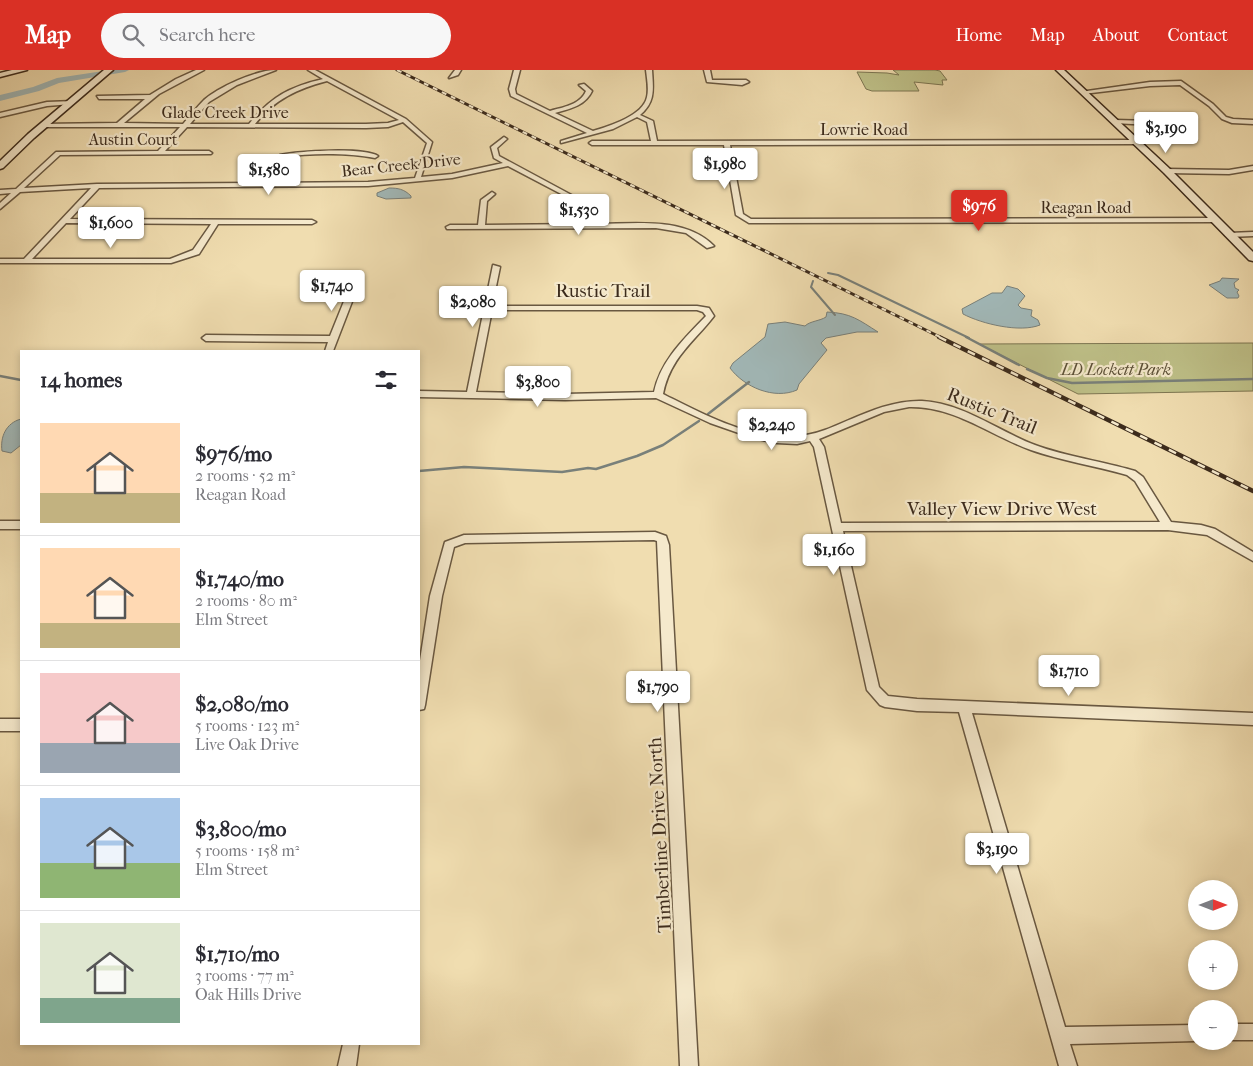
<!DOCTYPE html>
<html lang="en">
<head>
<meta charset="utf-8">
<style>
  body { margin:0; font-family:"IM FELL French Canon",serif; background:#f7f7f7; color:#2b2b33; height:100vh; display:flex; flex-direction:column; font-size:19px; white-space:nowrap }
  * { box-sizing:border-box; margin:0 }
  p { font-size:16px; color:#7c7c81 }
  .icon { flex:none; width:28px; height:28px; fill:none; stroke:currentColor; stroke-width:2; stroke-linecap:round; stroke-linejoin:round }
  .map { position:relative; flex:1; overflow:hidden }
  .sheet { position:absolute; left:20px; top:280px; width:400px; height:695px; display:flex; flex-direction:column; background:#fff; border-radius:0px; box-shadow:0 2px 8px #0003 }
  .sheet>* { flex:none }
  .needle { width:32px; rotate:90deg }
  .fabs { position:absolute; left:1188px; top:810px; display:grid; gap:10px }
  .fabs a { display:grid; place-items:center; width:50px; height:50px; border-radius:50%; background:#fff; box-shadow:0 2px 8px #0003; font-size:25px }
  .price { position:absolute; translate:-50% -42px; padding:0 11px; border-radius:5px; background:#fff; color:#222; font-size:16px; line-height:32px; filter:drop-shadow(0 1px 2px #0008) }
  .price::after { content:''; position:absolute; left:50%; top:30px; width:15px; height:11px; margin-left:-8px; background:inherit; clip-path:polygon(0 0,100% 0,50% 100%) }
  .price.active { background:#d93025; color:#fff }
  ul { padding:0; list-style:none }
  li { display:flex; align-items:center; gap:15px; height:125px; padding:0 20px }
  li+li { border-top:1px solid #e1e1e2 }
  li span { display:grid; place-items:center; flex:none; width:140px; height:100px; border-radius:0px; color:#555 }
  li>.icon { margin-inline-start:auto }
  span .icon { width:60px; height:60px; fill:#fffc; stroke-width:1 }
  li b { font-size:21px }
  h2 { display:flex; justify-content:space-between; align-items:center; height:60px; padding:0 20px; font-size:21px }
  header { display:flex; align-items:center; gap:30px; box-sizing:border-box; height:70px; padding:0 25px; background:#d93025; color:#fff }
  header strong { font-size:24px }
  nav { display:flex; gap:28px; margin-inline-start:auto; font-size:18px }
  .search { width:350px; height:45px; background:#f7f7f7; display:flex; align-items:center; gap:12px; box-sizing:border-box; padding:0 18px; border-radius:28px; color:#7c7c81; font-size:19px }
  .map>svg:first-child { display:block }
</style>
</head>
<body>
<header>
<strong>Map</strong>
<div class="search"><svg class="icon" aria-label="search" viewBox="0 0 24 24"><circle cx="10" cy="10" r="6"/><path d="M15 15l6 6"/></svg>Search here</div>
<nav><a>Home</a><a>Map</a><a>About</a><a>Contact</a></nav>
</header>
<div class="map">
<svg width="1253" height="996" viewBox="0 0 1253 996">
  <rect width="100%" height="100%" fill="#f0ddb0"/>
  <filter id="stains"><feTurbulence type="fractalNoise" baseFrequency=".004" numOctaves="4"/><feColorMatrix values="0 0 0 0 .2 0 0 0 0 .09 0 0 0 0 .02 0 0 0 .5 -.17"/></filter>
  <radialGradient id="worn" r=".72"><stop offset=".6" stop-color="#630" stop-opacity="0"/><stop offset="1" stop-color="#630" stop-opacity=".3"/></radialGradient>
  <!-- green -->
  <g fill="#bec088" stroke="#7d7652">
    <path d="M 893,0 L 935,0 L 940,1 L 947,10 L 942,10 L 943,15 L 914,12 L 919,21 L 872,21 L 866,19 L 857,2 L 887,3 L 899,5 Z"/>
    <path d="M 1253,273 L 1253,321 L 1078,324 L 979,274 Z"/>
  </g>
  <!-- water -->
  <g fill="#a1b8b8" stroke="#79807a">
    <path d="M 389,118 C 398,118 404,119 411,126 L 411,128 L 386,129 L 377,126 L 377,123 Z"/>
    <path d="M 1222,208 L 1239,209 L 1234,213 L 1235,218 L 1239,220 L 1237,222 L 1239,226 L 1238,228 L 1227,228 L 1209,215 L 1220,211 Z"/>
    <path d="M 1007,216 L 1018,219 L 1025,226 L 1018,235 L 1021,238 L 1032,240 L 1031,246 L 1038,250 L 1040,255 C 1020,263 982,254 963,244 L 962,239 L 992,223 L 1002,223 Z"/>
    <path d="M 827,242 C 851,243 859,250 878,262 L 857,262 L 826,268 L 821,273 L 827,280 L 799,314 L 797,320 C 774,330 744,317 730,298 L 733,293 L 765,267 L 768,254 L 785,252 L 805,256 C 810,251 820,251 826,247 Z"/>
    <path d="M 21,349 L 21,375 L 11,383 L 2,381 C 0,367 6,353 21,349 Z"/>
  </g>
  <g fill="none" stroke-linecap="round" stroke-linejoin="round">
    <!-- stream-far1 -->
    <g stroke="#79807a" stroke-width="2">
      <path d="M 828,203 L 838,205 L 969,268"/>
      <path d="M 813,211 L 811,217 L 835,245"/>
    </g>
    <!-- stream -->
    <g stroke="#79807a" stroke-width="2.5">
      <path d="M 966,267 L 1019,295"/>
      <path d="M 1027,299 L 1047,308 L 1072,313 L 1253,309"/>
      <path d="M 0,306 L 21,310"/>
      <path d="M 708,344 L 749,312"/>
      <path d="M 419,401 L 464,397 L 562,402 L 588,398 L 596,399 L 637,386 L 663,375 L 699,351"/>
    </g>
    <!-- river -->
    <path fill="#a1b8b8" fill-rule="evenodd" d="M 110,0 L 129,0 L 125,2 L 59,13 L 39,21 L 0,31 L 0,25 L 33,17 L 57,8 Z"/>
    <!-- street casing -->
    <g stroke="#695841" stroke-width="3">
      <g id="street">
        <path d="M 196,0 L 204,0 L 159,24 L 124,53 L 183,54 C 190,46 197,37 204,30 C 219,17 256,0 276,0 L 237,15 L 209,32 L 190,54 L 249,54 C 271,27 289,17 323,9 L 308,0 L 315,0 L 406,49 L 432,72 L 421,107 L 452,104 L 503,93 L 494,88 L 491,77 L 504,67 L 507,69 L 497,78 L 499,86 L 590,135 L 595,140 L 596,154 C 634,154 684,146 714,176 L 707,178 L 686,163 L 656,158 L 447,159 L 446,157 L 450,155 L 478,155 L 481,130 L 492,122 L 495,124 L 487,131 L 485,155 L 588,154 L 589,140 L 586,137 L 508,96 L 452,108 L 368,116 L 99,118 L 70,149 L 312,150 L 316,152 L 312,154 L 218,154 L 199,184 L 171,193 L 0,193 L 0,189 L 24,189 L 91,118 L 20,122 L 0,139 L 0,133 L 11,123 L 0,124 L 0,120 L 16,119 L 56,82 L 158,81 L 180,57 L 44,57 L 41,55 L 42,54 L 117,53 L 145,29 L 99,29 L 97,26 L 150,25 L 176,9 ZM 327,11 L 399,50 L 388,53 L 366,54 L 255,54 C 275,29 297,19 327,11 ZM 403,52 L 427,73 L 415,108 L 368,112 L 267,113 L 284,87 C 311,83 348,83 375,88 L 378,86 C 364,77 298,81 280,85 L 260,113 L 97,114 L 24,118 L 60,85 L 211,84 L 212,83 L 209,81 L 165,81 L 187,57 L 366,58 L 388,57 ZM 66,153 L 211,154 L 193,180 L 170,189 L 32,189 Z"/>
        <path d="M 455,0 L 461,0 L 458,5 L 449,8 Z"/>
        <path d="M 514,0 L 520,0 L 515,19 L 516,24 L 550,41 C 563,37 580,35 586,21 L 579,15 L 584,14 L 592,21 C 585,36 569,39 555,43 L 593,61 C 609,56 643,46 647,27 C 649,19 647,9 646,0 L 652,0 C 653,18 656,32 640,45 L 653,51 L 657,71 L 1137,70 L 1140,72 L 1137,74 L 730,75 L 743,144 L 751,149 L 1215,148 L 1219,150 L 1215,152 L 749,153 L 736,145 L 724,75 L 592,75 L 589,73 L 592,71 L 651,71 L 647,52 L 637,47 L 613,59 L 561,73 L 561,71 L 587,63 L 511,26 L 509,19 Z"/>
        <path d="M 704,0 L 710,0 L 712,10 L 746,10 L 749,12 L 742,15 L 707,12 Z"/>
        <path d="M 1181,11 L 1213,34 L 1226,47 L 1233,49 L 1253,50 L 1253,54 L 1232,53 L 1222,49 L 1209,36 L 1180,15 L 1150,16 L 1083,24 L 1080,22 L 1150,12 Z"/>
        <path d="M 74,31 L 72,34 L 47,36 L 0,47 L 0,43 L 47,32 Z"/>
        <path d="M 1115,50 L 1152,51 L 1155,53 L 1152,55 L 1113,53 L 1112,52 Z"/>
        <path d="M 1253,96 L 1253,100 L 1229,104 L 1167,103 L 1164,101 L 1167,99 L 1229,100 Z"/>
        <path d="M 1253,162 L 1253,166 L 1229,167 L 1225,165 L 1229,163 Z"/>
        <path d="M 493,195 L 500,197 L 492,236 L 697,236 L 709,238 L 714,246 C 693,273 670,288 663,324 C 711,348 770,381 825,360 C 856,348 887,330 922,331 C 963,333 998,361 1035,375 C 1067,387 1102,391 1135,401 L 1143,407 L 1171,452 L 1201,455 L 1215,459 L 1253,482 L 1253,491 L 1207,465 L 1168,460 L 843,461 L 879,617 L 888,626 L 917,629 L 1253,643 L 1253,655 L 972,643 L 1065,957 L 1196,955 L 1196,971 L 1070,974 L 1077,996 L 1059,996 L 959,642 L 917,641 L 885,637 L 880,635 L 867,620 L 814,377 L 810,371 L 797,374 L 777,373 L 753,368 L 710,353 L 656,328 L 565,330 L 419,327 L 419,321 L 467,322 ZM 492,240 L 697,240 L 703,242 L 706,246 C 684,269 661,290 654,322 L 565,324 L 476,322 ZM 909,337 C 955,336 989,365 1031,380 C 1062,391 1096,396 1127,405 L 1135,411 L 1160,452 L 841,453 L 824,377 L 819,369 L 884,342 Z"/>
        <path d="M 353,209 L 360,211 L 333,281 L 325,281 L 328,272 L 206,271 L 202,268 L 206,265 L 330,266 Z"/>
        <rect x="0" y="451" width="21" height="8"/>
        <path d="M 655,462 L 666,466 L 669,475 L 698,996 L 680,996 L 657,471 L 654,470 L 465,473 L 454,477 L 442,526 L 425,635 L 424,639 L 419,640 L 419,597 L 430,526 L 445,472 L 464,465 Z"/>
        <rect x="0" y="649" width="21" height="12"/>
        <rect x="1229" y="954" width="24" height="16"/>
        <path d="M 343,974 L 359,974 L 356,996 L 338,996 Z"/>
      </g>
    </g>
    <!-- secondary casing -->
    <g stroke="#3c2b1c" stroke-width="3">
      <g id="secondary">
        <path d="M 12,0 L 27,0 L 0,7 L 0,3 Z"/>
        <path d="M 104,0 L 113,0 L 34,68 L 3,98 L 0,99 L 0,91 L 28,64 Z"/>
        <path d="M 1056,0 L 1064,0 L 1170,99 L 1253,182 L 1253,191 L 1249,190 L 1164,103 Z"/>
      </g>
    </g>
    <!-- street -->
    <use href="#street" fill="#f5e9cc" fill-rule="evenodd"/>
    <!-- secondary -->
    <use href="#secondary" fill="#f5e9cc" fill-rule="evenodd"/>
    <!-- rail-far1 casing -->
    <g stroke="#3c2b1c" stroke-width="3">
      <path id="rail-far1" d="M 397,0 L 942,268"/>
    </g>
    <!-- rail casing -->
    <g stroke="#3c2b1c" stroke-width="4.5">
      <path id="rail" d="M 939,267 L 1253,421"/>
    </g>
    <!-- rail-far1 -->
    <use href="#rail-far1" stroke="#f5e9cc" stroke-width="2" stroke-dasharray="5" stroke-linecap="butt"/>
    <!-- rail -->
    <use href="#rail" stroke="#f5e9cc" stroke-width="2.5" stroke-dasharray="8" stroke-linecap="butt"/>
  </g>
  <g text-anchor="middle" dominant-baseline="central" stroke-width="4.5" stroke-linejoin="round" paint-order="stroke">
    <!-- far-street labels -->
    <g font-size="16" fill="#3c2b1c" stroke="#f5e9cc">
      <text x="225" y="42">Glade Creek Drive</text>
      <text x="864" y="59">Lowrie Road</text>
      <text x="133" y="69">Austin Court</text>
      <text transform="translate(401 95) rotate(-6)">Bear Creek Drive</text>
      <text x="1086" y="137">Reagan Road</text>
    </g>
    <!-- far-park labels -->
    <g font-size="16" font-style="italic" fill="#5c5037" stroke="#f5e9cc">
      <text x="1116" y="299">LD Lockett Park</text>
    </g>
    <!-- street labels -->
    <g font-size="19" fill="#3c2b1c" stroke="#f5e9cc">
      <text x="603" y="221">Rustic Trail</text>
      <text transform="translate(992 341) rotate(22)">Rustic Trail</text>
      <text x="1002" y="439">Valley View Drive West</text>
      <text transform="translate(660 765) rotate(-93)">Timberline Drive North</text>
    </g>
  </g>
  <rect width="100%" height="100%" filter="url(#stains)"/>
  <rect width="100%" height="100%" fill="url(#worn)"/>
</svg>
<div class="fabs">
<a><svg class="needle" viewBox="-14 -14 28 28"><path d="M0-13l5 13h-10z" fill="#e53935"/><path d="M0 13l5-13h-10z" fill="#7c7c81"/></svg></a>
<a>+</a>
<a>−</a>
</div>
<b class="price" style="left:1166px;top:84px">$3,190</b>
<b class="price" style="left:725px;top:120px">$1,980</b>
<b class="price" style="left:269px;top:126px">$1,580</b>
<b class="price active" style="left:979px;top:162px">$976</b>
<b class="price" style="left:579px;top:166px">$1,530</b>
<b class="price" style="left:111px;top:179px">$1,600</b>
<b class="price" style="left:332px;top:242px">$1,740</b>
<b class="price" style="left:473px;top:258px">$2,080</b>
<b class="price" style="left:538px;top:338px">$3,800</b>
<b class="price" style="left:772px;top:381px">$2,240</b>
<b class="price" style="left:834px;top:506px">$1,160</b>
<b class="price" style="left:1069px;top:627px">$1,710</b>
<b class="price" style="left:658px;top:643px">$1,790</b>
<b class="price" style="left:997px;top:805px">$3,190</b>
<section class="sheet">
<h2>14 homes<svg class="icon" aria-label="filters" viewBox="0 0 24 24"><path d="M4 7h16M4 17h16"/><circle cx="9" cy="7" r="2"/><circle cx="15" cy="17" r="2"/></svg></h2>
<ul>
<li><span style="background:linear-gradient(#ffd9b3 70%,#c2b280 0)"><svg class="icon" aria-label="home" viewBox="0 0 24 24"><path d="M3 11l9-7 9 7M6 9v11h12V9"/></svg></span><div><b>$976/mo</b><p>2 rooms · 52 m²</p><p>Reagan Road</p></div></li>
<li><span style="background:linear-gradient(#ffd9b3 75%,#c2b280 0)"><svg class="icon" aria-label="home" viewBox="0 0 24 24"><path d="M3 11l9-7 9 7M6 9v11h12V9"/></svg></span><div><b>$1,740/mo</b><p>2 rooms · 80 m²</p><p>Elm Street</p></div></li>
<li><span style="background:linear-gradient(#f6c9c9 70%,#9aa5b1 0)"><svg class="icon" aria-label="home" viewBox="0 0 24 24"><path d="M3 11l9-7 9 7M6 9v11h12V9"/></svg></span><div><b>$2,080/mo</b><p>5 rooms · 123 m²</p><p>Live Oak Drive</p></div></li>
<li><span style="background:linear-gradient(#a9c7e8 65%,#8fb573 0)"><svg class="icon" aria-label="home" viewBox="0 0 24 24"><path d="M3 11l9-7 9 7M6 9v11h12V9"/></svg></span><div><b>$3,800/mo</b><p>5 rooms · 158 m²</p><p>Elm Street</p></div></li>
<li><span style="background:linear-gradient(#dfe7d0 75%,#7fa58c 0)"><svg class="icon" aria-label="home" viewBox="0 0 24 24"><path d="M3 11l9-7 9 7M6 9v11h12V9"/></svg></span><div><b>$1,710/mo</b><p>3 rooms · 77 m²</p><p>Oak Hills Drive</p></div></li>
</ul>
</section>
</div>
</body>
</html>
